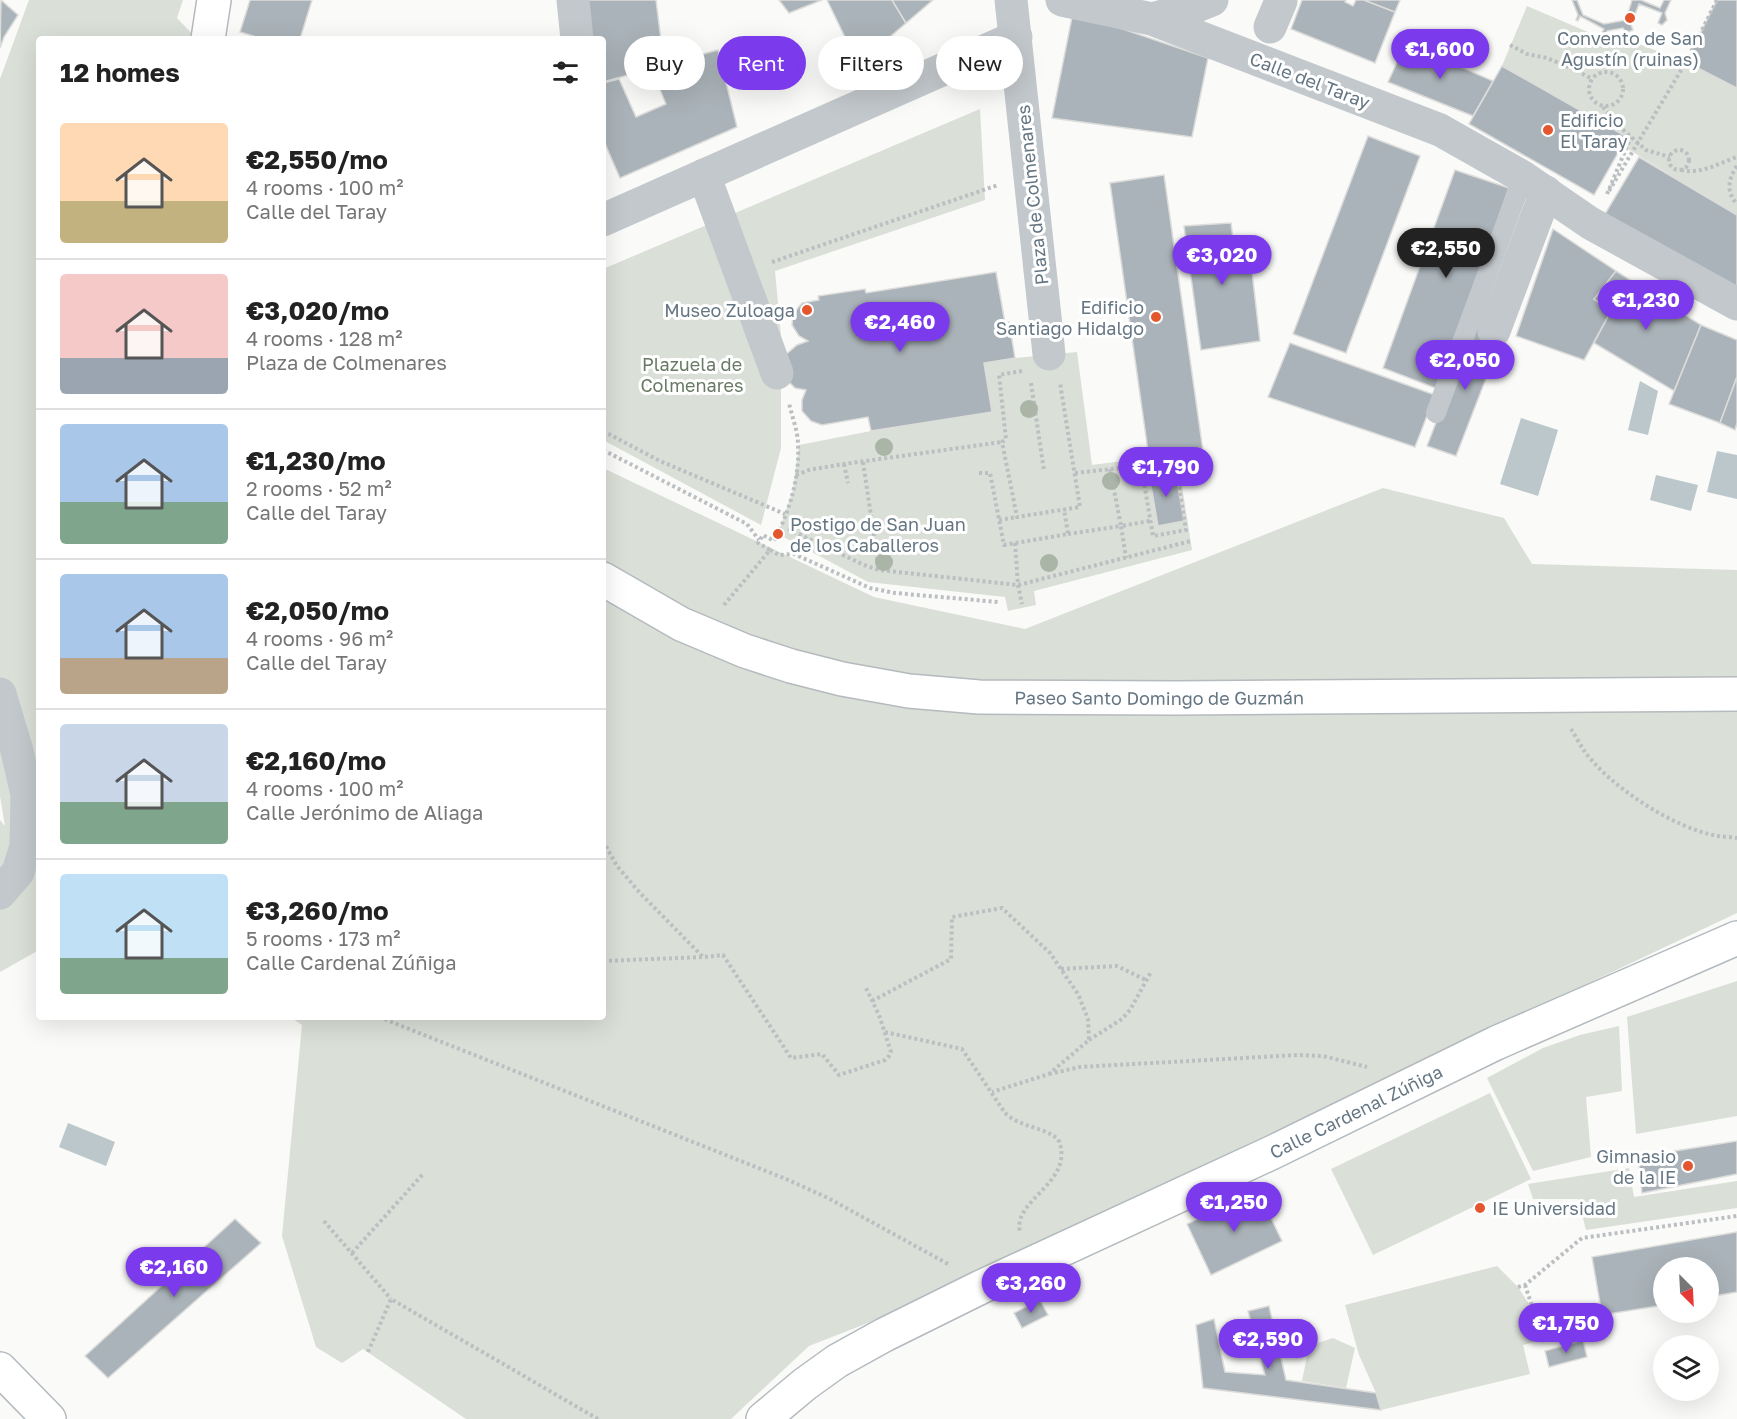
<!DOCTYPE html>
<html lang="en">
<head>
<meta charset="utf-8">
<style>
  body { margin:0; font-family:"Golos Text",sans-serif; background:#f2f2f2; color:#222; height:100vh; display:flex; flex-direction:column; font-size:22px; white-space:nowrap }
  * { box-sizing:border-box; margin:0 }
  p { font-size:20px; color:#767676 }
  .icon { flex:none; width:33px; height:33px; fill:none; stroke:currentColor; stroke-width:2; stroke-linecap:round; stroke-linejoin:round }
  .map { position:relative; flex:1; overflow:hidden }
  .panel { position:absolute; left:36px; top:36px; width:570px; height:984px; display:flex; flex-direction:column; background:#fff; border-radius:6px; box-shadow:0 6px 24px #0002 }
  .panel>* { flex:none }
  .top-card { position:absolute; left:624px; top:36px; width:570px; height:54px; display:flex; gap:12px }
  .needle { width:39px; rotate:156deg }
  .tools { position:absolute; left:1653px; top:1257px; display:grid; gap:12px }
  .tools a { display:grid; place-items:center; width:66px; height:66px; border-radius:50%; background:#fff; box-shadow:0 6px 24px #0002; font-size:30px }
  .price { position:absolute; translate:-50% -51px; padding:0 14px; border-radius:21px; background:#7c3aed; color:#fff; font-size:20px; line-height:39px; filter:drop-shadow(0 2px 3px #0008) }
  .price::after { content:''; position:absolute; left:50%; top:36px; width:18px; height:14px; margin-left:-9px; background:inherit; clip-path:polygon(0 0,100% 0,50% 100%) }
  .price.current { background:#222; color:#fff }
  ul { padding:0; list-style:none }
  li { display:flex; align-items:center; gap:18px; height:150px; padding:0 24px }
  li+li { border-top:2px solid #e0e0e0 }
  li span { display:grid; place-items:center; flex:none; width:168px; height:120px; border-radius:6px; color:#555 }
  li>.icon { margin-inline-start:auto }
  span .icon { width:72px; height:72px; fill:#fffc; stroke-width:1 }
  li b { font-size:26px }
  h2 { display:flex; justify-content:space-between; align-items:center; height:72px; padding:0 24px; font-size:26px }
  .tag { padding:0 21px; border-radius:27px; background:#fff; box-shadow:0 6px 24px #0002; font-size:21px; line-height:54px }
  .tag.current { background:#7c3aed; color:#fff }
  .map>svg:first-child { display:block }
</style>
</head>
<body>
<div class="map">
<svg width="1737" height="1419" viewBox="0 0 1737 1419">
  <rect width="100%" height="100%" fill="#fafaf8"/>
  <!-- green -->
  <g fill="#dadfd7">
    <path d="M 29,0 L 183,0 L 177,18 L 197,39 L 39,39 L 39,950 L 0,972 L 0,820 L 5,826 L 0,796 L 0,79 Z"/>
    <path d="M 1527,6 L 1602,38 L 1618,36 L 1686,62 L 1737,88 L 1737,215 L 1623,146 L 1627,137 L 1502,66 Z"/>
    <path d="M 980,109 L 985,200 L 775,271 L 781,336 L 781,448 L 761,525 L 603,440 L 603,269 Z"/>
    <path d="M 1077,352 L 1092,465 L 1177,454 L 1192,550 L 1034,591 L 1036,605 L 1008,611 L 1005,597 L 868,582 L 778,534 L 793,490 L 799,445 L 871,431 L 992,412 L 984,363 L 1015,358 Z"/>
    <path d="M 603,468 L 874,597 L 1025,629 L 1383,488 L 1504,518 L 1532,564 L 1737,570 L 1737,913 L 878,1319 L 809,1346 L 731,1419 L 466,1419 L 363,1349 L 342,1363 L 316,1347 L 282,1236 L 302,1025 L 290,1017 L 603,1017 Z"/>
    <path d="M 1737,981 L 1737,1116 L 1636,1134 L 1627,1017 Z"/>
    <path d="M 1619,1026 L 1622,1091 L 1586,1097 L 1591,1157 L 1533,1171 L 1487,1078 L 1543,1048 L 1580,1035 Z"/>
    <path d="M 1490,1093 L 1531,1179 L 1373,1255 L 1331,1169 Z"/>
    <path d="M 1629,1168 L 1634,1197 L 1737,1181 L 1737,1208 L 1586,1230 L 1578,1199 L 1533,1199 L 1528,1184 Z"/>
    <path d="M 1497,1266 L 1518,1287 L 1529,1304 L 1538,1341 L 1523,1345 L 1530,1374 L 1381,1410 L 1376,1393 L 1359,1355 L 1345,1305 Z"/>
    <path d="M 1333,1338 L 1355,1348 L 1346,1388 L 1302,1381 L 1309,1346 Z"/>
  </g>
  <!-- water -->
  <g fill="#bbc7cb">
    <path d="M 1640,381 L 1658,391 L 1648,435 L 1628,430 Z"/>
    <path d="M 1521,418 L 1558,430 L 1538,496 L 1500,484 Z"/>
    <path d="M 1717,451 L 1737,455 L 1737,499 L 1707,492 Z"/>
    <path d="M 1656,475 L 1698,485 L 1691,511 L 1650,500 Z"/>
    <path d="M 68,1123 L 115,1142 L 106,1166 L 59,1147 Z"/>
  </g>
  <!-- building -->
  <g fill="#aab3b9" stroke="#dcdcda" stroke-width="1.5">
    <path d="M 1,0 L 18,15 L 4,37 L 0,48 Z"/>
    <path d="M 250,0 L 312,0 L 300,39 L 263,39 L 240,32 Z"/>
    <path d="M 573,0 L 656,0 L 664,65 L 603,82 L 603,39 L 577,39 Z"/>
    <path d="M 779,0 L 822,0 L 789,13 Z"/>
    <path d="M 827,0 L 892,0 L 906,23 L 858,64 Z"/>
    <path d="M 892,0 L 933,0 L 906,23 Z"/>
    <path d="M 1302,0 L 1346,0 L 1345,2 L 1353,6 L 1356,0 L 1364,0 L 1395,12 L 1375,63 L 1291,29 Z"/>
    <path d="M 1364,0 L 1400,0 L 1395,12 Z"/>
    <path d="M 1572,0 L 1577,0 L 1583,15 L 1604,24 L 1626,20 L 1632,0 L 1641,0 L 1660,8 L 1664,0 L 1671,0 L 1665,13 L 1667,20 L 1662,25 L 1658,23 L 1662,13 L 1639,4 L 1631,25 L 1633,30 L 1626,33 L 1623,28 L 1607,31 L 1604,36 L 1601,34 L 1604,29 L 1580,16 L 1578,21 L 1576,20 L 1578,15 Z"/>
    <path d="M 1717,0 L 1737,0 L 1737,88 L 1686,62 Z"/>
    <path d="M 1073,12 L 1208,58 L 1192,137 L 1052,118 Z"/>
    <path d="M 1406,43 L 1493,81 L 1473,116 L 1388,82 Z"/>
    <path d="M 718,50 L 737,127 L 620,178 L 603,139 L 603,83 L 619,79 L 636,117 L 666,104 L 651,68 Z"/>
    <path d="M 1502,66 L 1627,137 L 1594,195 L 1469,124 Z"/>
    <path d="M 1368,136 L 1420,156 L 1346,353 L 1293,334 Z"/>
    <path d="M 1639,157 L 1737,215 L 1737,293 L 1605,214 Z"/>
    <path d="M 1455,170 L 1509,188 L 1438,389 L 1383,368 Z"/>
    <path d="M 1164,175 L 1203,451 L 1149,458 L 1110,183 Z"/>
    <path d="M 1231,223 L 1233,239 L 1248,237 L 1260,341 L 1201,350 L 1184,226 Z"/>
    <path d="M 1553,229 L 1616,271 L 1594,299 L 1611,311 L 1584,360 L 1516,336 Z"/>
    <path d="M 1616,271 L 1701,325 L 1674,391 L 1594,343 L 1611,311 L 1594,299 Z"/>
    <path d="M 996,272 L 1005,323 L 1009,322 L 1015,358 L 984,363 L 992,412 L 871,431 L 868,417 L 822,425 L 811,421 L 802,411 L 802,400 L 806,390 L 795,388 L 787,380 L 783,357 L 797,345 L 808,341 L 799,336 L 792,325 L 793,314 L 802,303 L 819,300 L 818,296 L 865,289 L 866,293 Z"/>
    <path d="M 1701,325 L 1737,340 L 1737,377 L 1720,423 L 1669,404 Z"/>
    <path d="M 1473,326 L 1502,337 L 1456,456 L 1427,446 Z"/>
    <path d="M 1290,343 L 1435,395 L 1415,447 L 1268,397 Z"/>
    <path d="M 1737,377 L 1737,423 L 1735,430 L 1720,423 Z"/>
    <path d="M 1175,470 L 1184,521 L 1158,526 L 1149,474 Z"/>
    <path d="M 1737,1141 L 1737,1174 L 1642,1193 L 1638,1157 Z"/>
    <path d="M 1258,1191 L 1282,1241 L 1211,1275 L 1187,1224 Z"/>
    <path d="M 235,1219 L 261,1243 L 108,1378 L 85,1356 Z"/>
    <path d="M 1737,1232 L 1737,1292 L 1708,1297 L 1708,1268 L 1664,1268 L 1664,1305 L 1602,1315 L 1592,1257 Z"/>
    <path d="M 1040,1300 L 1048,1315 L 1022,1328 L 1014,1313 Z"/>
    <path d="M 1269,1306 L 1286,1380 L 1376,1393 L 1381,1410 L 1203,1388 L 1196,1325 L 1214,1319 L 1225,1372 L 1265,1375 L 1248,1311 Z"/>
    <path d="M 1583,1340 L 1587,1357 L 1549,1367 L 1545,1351 Z"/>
  </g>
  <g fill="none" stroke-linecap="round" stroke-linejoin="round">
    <!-- secondary casing -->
    <g stroke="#b3babf" stroke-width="36">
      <g id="secondary">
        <path d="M 0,1369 L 49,1419"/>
        <path id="s1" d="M 763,1419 L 805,1384 L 837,1361 L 884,1335 L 981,1287 L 1271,1153 L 1496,1043 L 1737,938"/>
      </g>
    </g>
    <!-- primary casing -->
    <g stroke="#b5babe" stroke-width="36">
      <g id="primary">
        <path d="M 208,39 L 214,0"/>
        <path id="s2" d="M 603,579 L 681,624 L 745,651 L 791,666 L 842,679 L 909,691 L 979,697 L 1176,698 L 1737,694"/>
      </g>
    </g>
    <!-- path -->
    <g stroke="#bbbfc2" stroke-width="4" stroke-dasharray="3 3" stroke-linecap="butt">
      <path d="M 1510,45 L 1527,54 L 1547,58 L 1574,69 L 1592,79"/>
      <path d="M 1686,62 L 1717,0"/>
      <circle cx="1606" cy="89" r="17"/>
      <path d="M 1603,107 L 1620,127 L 1646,150 L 1670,157"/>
      <circle cx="1679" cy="160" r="10"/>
      <path d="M 1737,166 C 1728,179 1726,192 1737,204"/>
      <path d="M 1681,170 C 1700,175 1719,163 1737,157"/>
      <path d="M 1607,194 L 1631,137"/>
      <path d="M 772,262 L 998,185"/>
      <path d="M 1022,371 L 999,375 L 1006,439 L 1002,442 L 1017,517 L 1080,507 L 1060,383"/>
      <path d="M 1031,383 L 1044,471"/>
      <path d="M 603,431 L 660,461 L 785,514"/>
      <path d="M 603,450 L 747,524 L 759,540"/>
      <path d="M 863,462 L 879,570"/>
      <path d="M 844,464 L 848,483"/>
      <path d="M 1110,469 L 1121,526 L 1150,521"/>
      <path d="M 979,473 L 990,473 L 1004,545 L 1068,534 L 1064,509"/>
      <path d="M 1075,473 L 1175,462 L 1186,530 L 1153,536 L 1141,465"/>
      <path d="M 796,475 L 809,470 L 844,464 L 1002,442"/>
      <path d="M 999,520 L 1017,517"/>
      <path d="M 788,529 L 864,565 L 879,570 L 1018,585 L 1191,541"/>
      <path d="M 1068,534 L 1121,526 L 1126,558"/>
      <path d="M 1015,543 L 1018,585 L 1022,604"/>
      <path d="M 770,550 L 779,555 L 794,554 L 870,588 L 895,593 L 998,602"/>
      <path d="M 724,605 L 770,550 L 758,543 L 763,535 L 774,541 C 789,513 800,477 798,445 C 798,431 792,417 789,403"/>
      <path d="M 1571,729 C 1575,735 1579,743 1583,749 C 1608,786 1675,829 1718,836 C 1724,837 1731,837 1737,838"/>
      <path d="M 603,841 L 617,866 L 640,893 L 703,957"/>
      <path d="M 603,961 L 704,957 L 723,955 L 791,1058 L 822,1054 L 839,1075 L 885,1060 L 889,1056 L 891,1052 L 879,1015 L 865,986"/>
      <path d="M 1061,969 L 1117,966 L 1146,980"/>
      <path d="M 872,1001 L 951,959 L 952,917 L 1002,908 L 1050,953 L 1078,994 L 1088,1019 L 1089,1040 L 1049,1074 L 992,1092"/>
      <path d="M 379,1017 L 786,1179 L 828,1198 L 948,1264"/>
      <path d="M 885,1032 L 962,1049 L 1005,1113 C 1021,1128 1042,1126 1058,1139 C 1077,1182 1012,1199 1020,1232"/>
      <path d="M 1089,1040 L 1122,1019 L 1130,1010 L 1151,972"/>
      <path d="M 1049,1074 L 1080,1067 L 1297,1055 L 1323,1056 L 1367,1067"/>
      <path d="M 324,1221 L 391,1299"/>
      <path d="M 352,1253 L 423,1174"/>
      <path d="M 1525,1285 L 1544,1342"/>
      <path d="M 1518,1287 L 1525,1285 L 1582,1238 L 1737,1216"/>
      <path d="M 368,1352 L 391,1299 L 598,1419"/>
    </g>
    <!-- lane -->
    <path stroke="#c3c8cc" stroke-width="20" d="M 1436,413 L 1523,177"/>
    <!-- street -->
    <g stroke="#c3c8cc" stroke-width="33">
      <path d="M 573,0 L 577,39"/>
      <path d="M 1011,0 L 1049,354"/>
      <path d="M 1062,0 L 1152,19 L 1440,130 L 1523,177 L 1590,223 L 1737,304"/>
      <path d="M 1152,19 L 1192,8 L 1212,0"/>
      <path d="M 1270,27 L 1281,1"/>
      <path d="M 704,175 L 777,373"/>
      <path d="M 603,220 L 1016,37"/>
      <path d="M 1494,331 L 1546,192"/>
      <path d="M 0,694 L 17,751 L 27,794 L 26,846 L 18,872 L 0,893"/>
    </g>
    <!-- secondary -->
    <use href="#secondary" stroke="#fff" stroke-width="33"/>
    <!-- primary -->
    <use href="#primary" stroke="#fff" stroke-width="33"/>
    <!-- path-bridge -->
    <path stroke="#bbbfc2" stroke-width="4" stroke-dasharray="3 3" stroke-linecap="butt" d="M 1609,191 L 1686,62"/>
  </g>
  <!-- trees -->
  <g fill="#aab4a7">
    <circle cx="1029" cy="409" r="9"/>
    <circle cx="884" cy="447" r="9"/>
    <circle cx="1111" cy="481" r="9"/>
    <circle cx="884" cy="562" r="9"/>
    <circle cx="1049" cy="563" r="9"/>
  </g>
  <!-- markers -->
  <g fill="#e4572e" stroke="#fff" stroke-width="2">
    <circle cx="1630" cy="18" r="6"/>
    <circle cx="1548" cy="130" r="6"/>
    <circle cx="807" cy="310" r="6"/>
    <circle cx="1156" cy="317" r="6"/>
    <circle cx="778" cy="534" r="6"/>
    <circle cx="1688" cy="1166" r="6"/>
    <circle cx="1480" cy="1208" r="6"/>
  </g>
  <g text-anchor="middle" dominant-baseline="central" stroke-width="6" stroke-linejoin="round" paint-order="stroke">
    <!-- poi labels -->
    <g font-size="18" fill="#657683" stroke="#fff" text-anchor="start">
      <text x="1630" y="38" text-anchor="middle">Convento de San<tspan x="1630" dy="21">Agustín (ruinas)</tspan></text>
      <text x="1560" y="120">Edificio<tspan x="1560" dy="21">El Taray</tspan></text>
      <text x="1144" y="307" text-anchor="end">Edificio<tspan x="1144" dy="21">Santiago Hidalgo</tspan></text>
      <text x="795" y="310" text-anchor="end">Museo Zuloaga</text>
      <text x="790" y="524">Postigo de San Juan<tspan x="790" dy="21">de los Caballeros</tspan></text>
      <text x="1676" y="1156" text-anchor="end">Gimnasio<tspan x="1676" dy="21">de la IE</tspan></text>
      <text x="1492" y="1208">IE Universidad</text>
    </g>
    <!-- street labels -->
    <g font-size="18" fill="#657683" stroke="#fff">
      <text transform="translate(1310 80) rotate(21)">Calle del Taray</text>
      <text transform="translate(1032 195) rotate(-96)">Plaza de Colmenares</text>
      <text stroke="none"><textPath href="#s2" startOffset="579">Paseo Santo Domingo de Guzmán</textPath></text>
      <text stroke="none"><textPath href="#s1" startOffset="670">Calle Cardenal Zúñiga</textPath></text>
    </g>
    <!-- park labels -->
    <g font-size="18" fill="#687a64" stroke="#fff">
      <text x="692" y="364">Plazuela de<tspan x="692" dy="21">Colmenares</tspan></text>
    </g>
  </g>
</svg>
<div class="tools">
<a><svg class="needle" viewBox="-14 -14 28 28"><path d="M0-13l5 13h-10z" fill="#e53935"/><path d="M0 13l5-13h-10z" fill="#767676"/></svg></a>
<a><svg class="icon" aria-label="layers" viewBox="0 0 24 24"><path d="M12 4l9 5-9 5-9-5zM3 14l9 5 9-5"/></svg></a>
</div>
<b class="price" style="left:1440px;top:80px">€1,600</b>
<b class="price current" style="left:1446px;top:279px">€2,550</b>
<b class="price" style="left:1222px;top:286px">€3,020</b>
<b class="price" style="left:1646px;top:331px">€1,230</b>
<b class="price" style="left:900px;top:353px">€2,460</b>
<b class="price" style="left:1465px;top:391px">€2,050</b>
<b class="price" style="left:1166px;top:498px">€1,790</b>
<b class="price" style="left:1234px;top:1233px">€1,250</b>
<b class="price" style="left:174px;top:1298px">€2,160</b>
<b class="price" style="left:1031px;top:1314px">€3,260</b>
<b class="price" style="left:1566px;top:1354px">€1,750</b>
<b class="price" style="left:1268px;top:1370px">€2,590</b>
<div class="top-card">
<a class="tag">Buy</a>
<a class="tag current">Rent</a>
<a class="tag">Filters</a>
<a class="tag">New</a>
</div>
<section class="panel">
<h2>12 homes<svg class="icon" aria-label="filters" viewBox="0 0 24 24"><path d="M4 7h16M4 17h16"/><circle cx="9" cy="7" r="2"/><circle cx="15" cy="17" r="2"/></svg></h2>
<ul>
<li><span style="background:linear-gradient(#ffd9b3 65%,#c2b280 0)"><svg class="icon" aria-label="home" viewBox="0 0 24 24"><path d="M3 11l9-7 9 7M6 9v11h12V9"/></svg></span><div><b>€2,550/mo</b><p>4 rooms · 100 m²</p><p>Calle del Taray</p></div></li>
<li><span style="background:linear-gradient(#f6c9c9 70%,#9aa5b1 0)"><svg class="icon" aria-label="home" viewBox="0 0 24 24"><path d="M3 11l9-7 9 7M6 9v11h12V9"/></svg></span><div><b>€3,020/mo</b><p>4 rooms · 128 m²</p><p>Plaza de Colmenares</p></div></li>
<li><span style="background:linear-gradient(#a9c7e8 65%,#7fa58c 0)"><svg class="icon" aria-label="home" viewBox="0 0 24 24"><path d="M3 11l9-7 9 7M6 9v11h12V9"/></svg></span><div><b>€1,230/mo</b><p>2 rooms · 52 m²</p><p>Calle del Taray</p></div></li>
<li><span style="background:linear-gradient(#a9c7e8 70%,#b9a48a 0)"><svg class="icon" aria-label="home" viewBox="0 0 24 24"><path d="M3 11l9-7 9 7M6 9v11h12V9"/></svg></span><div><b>€2,050/mo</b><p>4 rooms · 96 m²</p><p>Calle del Taray</p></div></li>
<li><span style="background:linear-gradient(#c9d6e8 65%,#7fa58c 0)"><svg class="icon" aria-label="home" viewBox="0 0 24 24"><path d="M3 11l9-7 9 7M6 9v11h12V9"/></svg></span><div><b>€2,160/mo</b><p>4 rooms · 100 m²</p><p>Calle Jerónimo de Aliaga</p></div></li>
<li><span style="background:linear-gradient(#bfe0f5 70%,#7fa58c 0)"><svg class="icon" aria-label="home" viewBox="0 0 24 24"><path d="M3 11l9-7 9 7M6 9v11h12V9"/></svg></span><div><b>€3,260/mo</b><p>5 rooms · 173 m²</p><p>Calle Cardenal Zúñiga</p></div></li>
</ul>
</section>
</div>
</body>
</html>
